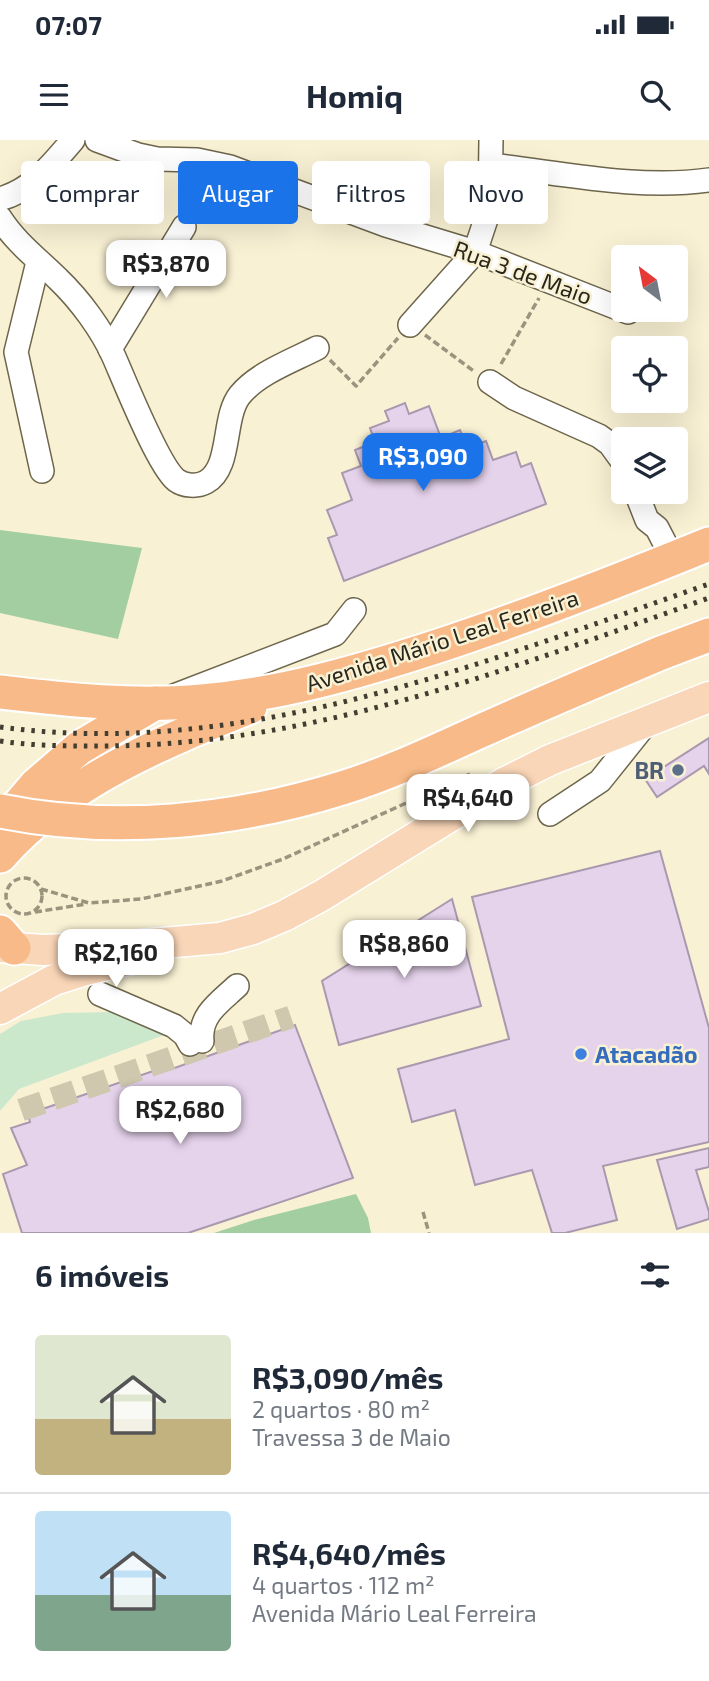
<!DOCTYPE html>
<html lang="pt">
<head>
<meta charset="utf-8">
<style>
  body { margin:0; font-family:"Exo 2",sans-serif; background:#f6f6f7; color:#1f2937; height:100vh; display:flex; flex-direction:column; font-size:26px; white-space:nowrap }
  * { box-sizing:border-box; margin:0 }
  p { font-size:23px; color:#747a83 }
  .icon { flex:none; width:38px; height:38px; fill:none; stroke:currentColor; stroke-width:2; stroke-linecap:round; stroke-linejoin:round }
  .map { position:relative; height:1093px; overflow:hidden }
  .panel { display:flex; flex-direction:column; background:#fff; flex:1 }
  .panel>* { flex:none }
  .hud { position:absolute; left:21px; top:21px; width:668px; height:63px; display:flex; gap:14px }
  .needle { width:46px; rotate:328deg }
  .fabs { position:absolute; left:611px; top:105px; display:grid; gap:14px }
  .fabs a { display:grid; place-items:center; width:77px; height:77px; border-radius:7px; background:#fff; box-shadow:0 7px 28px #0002; font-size:35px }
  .price { position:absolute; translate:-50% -60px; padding:0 16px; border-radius:14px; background:#fff; color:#222; font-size:23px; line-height:46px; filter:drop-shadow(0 2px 4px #0008) }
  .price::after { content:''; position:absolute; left:50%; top:42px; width:21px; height:16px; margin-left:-10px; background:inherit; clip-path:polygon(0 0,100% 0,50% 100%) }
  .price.on { background:#1a73e8; color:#fff }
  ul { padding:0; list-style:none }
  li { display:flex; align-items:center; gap:21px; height:175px; padding:0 35px }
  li+li { border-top:2px solid #e0e1e3 }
  li span { display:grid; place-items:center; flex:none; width:196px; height:140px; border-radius:7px; color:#555 }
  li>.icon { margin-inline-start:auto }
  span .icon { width:84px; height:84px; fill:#fffc; stroke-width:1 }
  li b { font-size:30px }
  h2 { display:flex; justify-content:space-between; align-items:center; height:84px; padding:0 35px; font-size:30px }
  .chip { padding:0 24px; border-radius:7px; background:#fff; box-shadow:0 7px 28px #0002; font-size:24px; line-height:63px }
  .chip.on { background:#1a73e8; color:#fff }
  .status { display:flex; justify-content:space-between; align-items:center; height:49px; padding:0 35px; background:#fff; direction:ltr }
  .status svg { height:19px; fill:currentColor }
  header { display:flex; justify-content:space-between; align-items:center; height:91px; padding:0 35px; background:#fff; font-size:32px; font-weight:700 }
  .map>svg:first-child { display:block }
</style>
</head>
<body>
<div class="status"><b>07:07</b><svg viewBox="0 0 49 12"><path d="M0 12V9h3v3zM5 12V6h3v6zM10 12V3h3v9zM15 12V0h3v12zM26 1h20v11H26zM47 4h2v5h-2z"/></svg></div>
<header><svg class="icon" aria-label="menu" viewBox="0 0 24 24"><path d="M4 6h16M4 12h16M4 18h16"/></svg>Homiq<svg class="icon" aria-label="search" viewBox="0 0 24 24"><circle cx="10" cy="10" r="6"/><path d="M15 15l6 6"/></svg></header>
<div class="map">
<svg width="709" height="1093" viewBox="0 0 709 1093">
  <rect width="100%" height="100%" fill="#f9f1d4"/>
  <!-- green -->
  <path fill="#cce8cc" d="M 114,872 L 172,892 L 19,949 L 0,971 L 0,894 L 21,881 L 63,873 Z"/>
  <!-- forest -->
  <g fill="#a2cea2">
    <path d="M 0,390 L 142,408 L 118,499 L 0,473 Z"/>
    <path d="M 356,1054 L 368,1078 L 371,1093 L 214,1093 L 254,1080 Z"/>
  </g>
  <!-- building -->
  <g fill="#e5d2eb" stroke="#aa98af" stroke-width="2">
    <path d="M 405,263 L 409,274 L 429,266 L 441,298 L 460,290 L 467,308 L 486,301 L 493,320 L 516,312 L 521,327 L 531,323 L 546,364 L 344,441 L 328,398 L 337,395 L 327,370 L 352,360 L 342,333 L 361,326 L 355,310 L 375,302 L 370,288 L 389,281 L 385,271 Z"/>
    <path d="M 709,598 L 709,634 L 704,626 L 657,657 L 645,639 Z"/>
    <path d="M 660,711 L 709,888 L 709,1002 L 603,1026 L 617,1080 L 565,1093 L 552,1093 L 532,1030 L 475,1045 L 455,970 L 412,982 L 398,929 L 509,899 L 472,757 Z"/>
    <path d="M 452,759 L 481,866 L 339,905 L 322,841 Z"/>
    <path d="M 295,885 L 353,1038 L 188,1093 L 22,1093 L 3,1034 L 27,1025 L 11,988 L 30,982 L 28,974 L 159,929 L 169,930 Z"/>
    <path d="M 709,1008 L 709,1027 L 696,1030 L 709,1072 L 709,1079 L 677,1089 L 657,1020 Z"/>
  </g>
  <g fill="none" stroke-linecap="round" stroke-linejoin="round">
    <!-- minor-tunnel -->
    <path stroke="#cfc8af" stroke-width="23" stroke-dasharray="23 11" stroke-linecap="butt" d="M 21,970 L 291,877"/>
    <!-- minor casing -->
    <g stroke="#6d664c" stroke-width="26">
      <g id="minor">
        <path d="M 97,0 L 138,15 L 157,19 L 197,20 L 230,27 L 386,85 L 475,112 L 628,172"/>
        <path d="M 491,25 C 562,33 638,50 709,40"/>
        <path d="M 0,59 C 33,50 52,24 73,0"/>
        <path d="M 0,78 C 16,103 38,119 58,139 C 80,160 102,190 114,217 C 125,242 158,325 176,340 C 184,346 197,347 206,342 C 232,328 222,277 240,255 C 258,233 292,221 317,208"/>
        <path d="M 38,122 L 16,212 L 42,331"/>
        <path d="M 410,185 L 475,112 L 490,67 L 491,0"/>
        <path d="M 110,209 L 184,87"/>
        <path d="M 490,242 L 514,258 L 599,296 L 610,304 L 623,322"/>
        <path d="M 636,352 L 647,380 L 657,388 L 673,419"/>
        <path d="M 174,556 L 335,494 L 354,470"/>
        <path d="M 550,674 L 600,641 L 648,581"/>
        <path d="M 100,854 L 174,886 L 185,895 L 190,904"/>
        <path d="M 202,901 C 199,875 220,862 237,846"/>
      </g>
    </g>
    <!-- major casing -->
    <g stroke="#fff" stroke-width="33">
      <g id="major">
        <path d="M 0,807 L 43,810 L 118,807 L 220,798 L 253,789 L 284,776 L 321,756 L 504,643 L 550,620 L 709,557"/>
        <path d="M 0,869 L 54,840 L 86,830 L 128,820"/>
      </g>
    </g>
    <!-- highway casing -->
    <g stroke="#fff" stroke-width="37">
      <g id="highway">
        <path d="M 661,513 L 709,495"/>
        <path d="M 0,552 C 67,560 135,567 202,561 C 282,554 358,532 435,507 C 527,477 618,441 709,404"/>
        <path d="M 0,687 L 36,645 L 79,608 L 155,563"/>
        <path d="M 0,716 C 65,642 160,603 250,567"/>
        <path d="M 0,792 L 14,808"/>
      </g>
    </g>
    <!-- path -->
    <g stroke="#9a947f" stroke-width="3.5" stroke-dasharray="7 3.5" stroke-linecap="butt">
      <path d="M 425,195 L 475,232"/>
      <path d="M 330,220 L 356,246 L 398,198"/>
      <path d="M 501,224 L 539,158"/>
      <circle cx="24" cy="756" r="18"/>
      <path d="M 41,749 L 89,763 L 141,759 L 222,741 L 283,719 L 470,634"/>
      <path d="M 35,772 L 86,764"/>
      <path d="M 423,1072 L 429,1093"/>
    </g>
    <!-- minor -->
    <use href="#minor" stroke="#fff" stroke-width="23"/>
    <!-- major -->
    <use href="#major" stroke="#fad6b8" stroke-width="30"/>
    <!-- highway -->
    <use href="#highway" stroke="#f7ba88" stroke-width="33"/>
    <!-- rail -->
    <g stroke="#413e31" stroke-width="5" stroke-dasharray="3.5 7" stroke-linecap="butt">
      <path d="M 0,587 C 247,620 480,523 709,444"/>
      <path d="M 0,601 C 33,606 67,606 100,606 C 315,606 510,528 709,458"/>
    </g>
    <!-- highway-bridge casing -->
    <g stroke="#fff" stroke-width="37" stroke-linecap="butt">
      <path id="highway-bridge" d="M 0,671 C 113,694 233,682 342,648 C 391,633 438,610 485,589 C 543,563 602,538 661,513"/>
    </g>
    <!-- highway-bridge -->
    <use href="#highway-bridge" stroke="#f7ba88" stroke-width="33"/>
  </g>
  <!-- markers -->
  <circle fill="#5c6f8a" stroke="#f9f1d4" stroke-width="2.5" cx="678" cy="630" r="7"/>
  <circle fill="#3f7fe0" stroke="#f9f1d4" stroke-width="2.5" cx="581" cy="914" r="7"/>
  <g text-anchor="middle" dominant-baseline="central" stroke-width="5" stroke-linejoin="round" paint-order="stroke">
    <!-- street labels -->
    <g font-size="23" fill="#29261b" stroke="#f9f1d4">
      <text transform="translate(523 132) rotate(20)">Rua 3 de Maio</text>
      <text transform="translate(442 500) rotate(-18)">Avenida Mário Leal Ferreira</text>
    </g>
    <!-- service labels -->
    <g font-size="23" font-weight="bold" fill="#4e5e75" stroke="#f9f1d4" text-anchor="end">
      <text x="664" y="630">BR</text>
    </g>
    <!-- shop labels -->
    <g font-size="23" font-weight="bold" fill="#366cbe" stroke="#f9f1d4" text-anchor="start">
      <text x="595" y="914">Atacadão</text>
    </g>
  </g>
</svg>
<div class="fabs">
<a><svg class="needle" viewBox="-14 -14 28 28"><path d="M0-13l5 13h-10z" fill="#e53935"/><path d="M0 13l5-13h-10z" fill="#747a83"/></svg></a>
<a><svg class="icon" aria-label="locate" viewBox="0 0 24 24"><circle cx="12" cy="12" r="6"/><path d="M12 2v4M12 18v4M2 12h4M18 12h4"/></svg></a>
<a><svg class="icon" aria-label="layers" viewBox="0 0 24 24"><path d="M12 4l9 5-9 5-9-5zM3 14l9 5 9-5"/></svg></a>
</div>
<b class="price" style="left:166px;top:160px">R$3,870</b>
<b class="price on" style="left:423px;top:353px">R$3,090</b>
<b class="price" style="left:468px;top:694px">R$4,640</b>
<b class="price" style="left:404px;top:840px">R$8,860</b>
<b class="price" style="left:116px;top:849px">R$2,160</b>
<b class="price" style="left:180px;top:1006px">R$2,680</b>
<div class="hud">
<a class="chip">Comprar</a>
<a class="chip on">Alugar</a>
<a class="chip">Filtros</a>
<a class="chip">Novo</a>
</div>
</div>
<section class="panel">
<h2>6 imóveis<svg class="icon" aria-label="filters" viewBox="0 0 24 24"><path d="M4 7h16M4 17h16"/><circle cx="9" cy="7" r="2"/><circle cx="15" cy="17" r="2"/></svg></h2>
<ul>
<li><span style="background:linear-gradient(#dfe7d0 60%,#c2b280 0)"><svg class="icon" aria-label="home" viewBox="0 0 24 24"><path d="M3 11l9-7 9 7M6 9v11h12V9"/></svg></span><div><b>R$3,090/mês</b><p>2 quartos · 80 m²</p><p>Travessa 3 de Maio</p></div></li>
<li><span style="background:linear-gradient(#bfe0f5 60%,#7fa58c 0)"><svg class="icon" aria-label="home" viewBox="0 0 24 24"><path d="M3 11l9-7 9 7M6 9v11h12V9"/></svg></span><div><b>R$4,640/mês</b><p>4 quartos · 112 m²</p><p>Avenida Mário Leal Ferreira</p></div></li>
</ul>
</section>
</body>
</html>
